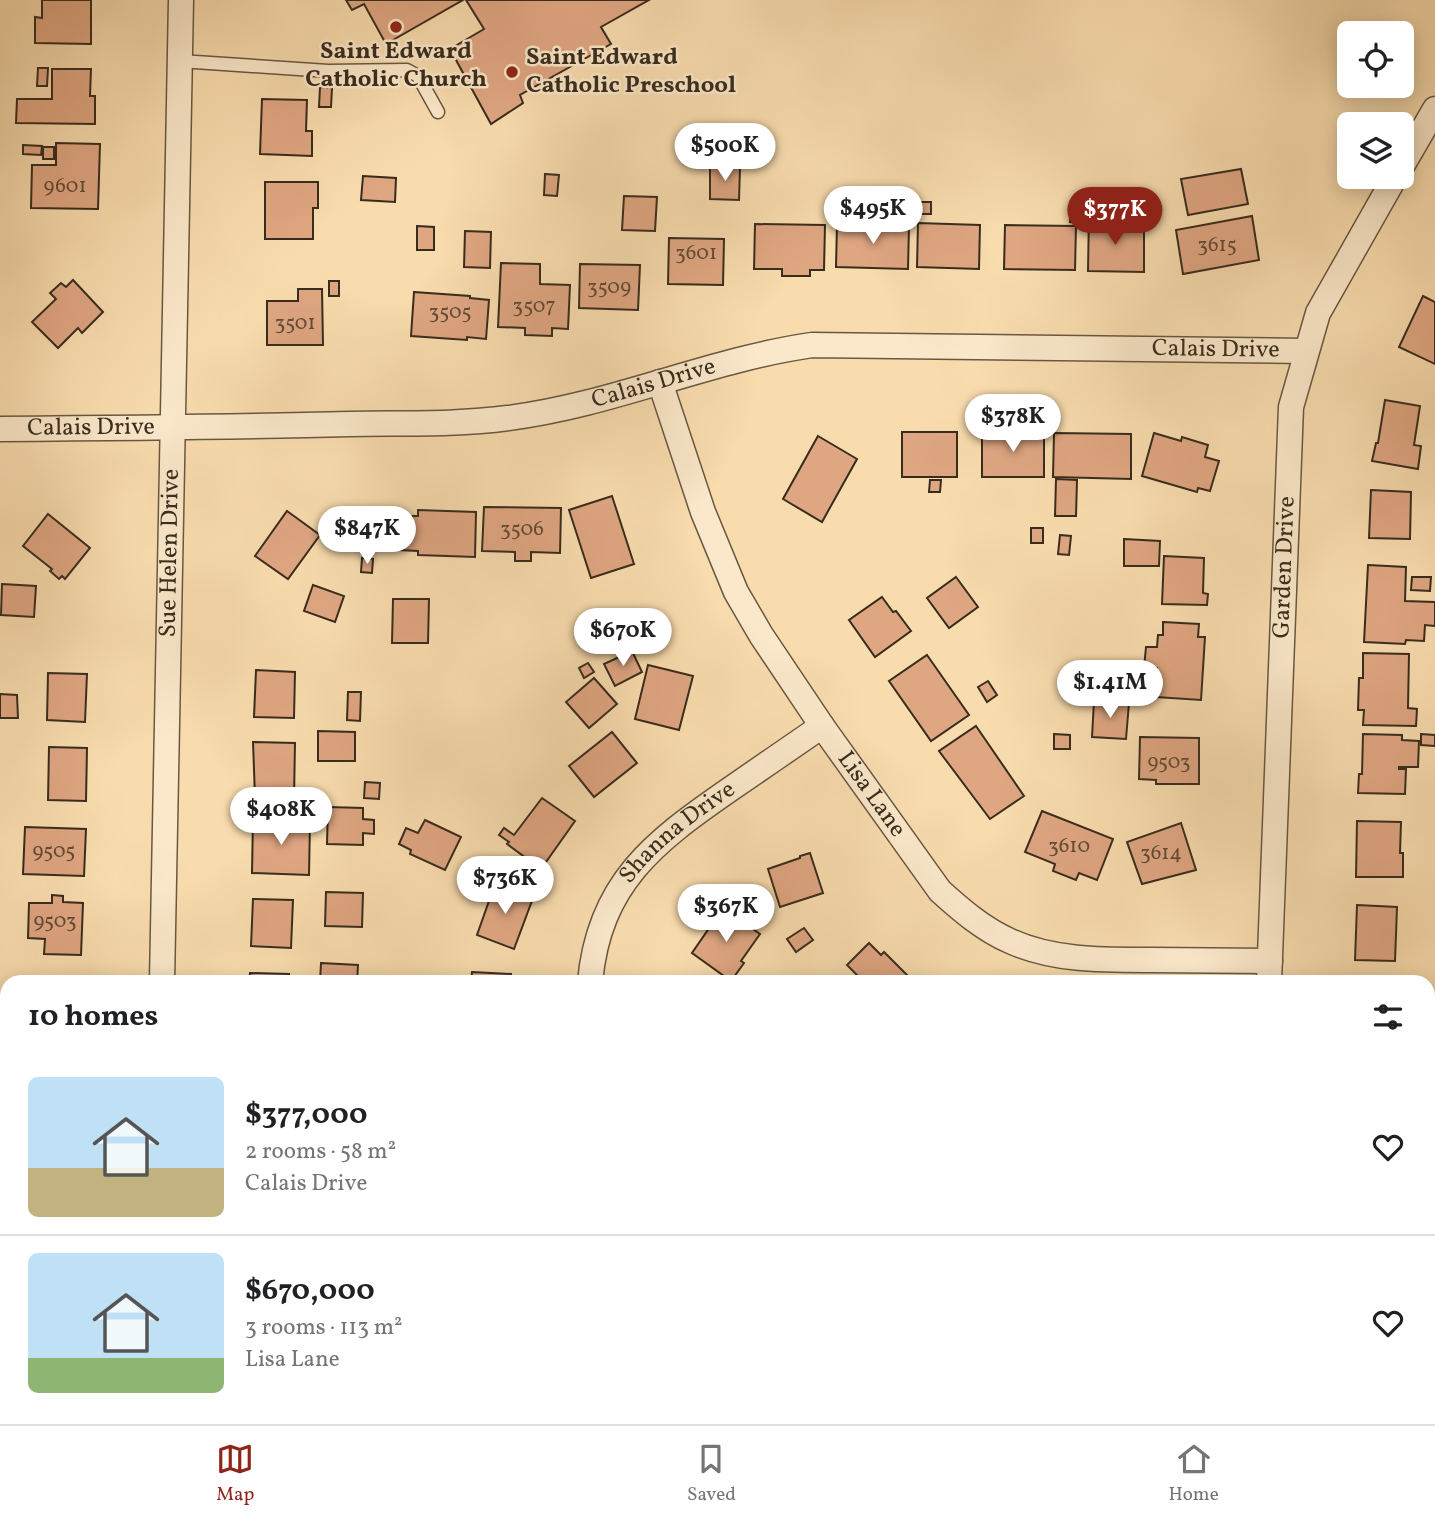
<!DOCTYPE html>
<html lang="en">
<head>
<meta charset="utf-8">
<style>
  body { margin:0; font-family:Vollkorn,serif; background:#f2f2f2; color:#202124; height:100vh; display:flex; flex-direction:column; font-size:26px; white-space:nowrap }
  * { box-sizing:border-box; margin:0 }
  p { font-size:23px; color:#757577 }
  .icon { flex:none; width:38px; height:38px; fill:none; stroke:currentColor; stroke-width:2; stroke-linecap:round; stroke-linejoin:round }
  .map { position:relative; flex:1; overflow:hidden }
  .drawer { position:absolute; left:0px; top:975px; width:1435px; height:450px; display:flex; flex-direction:column; background:#fff; border-radius:21px 21px 0 0; box-shadow:0 4px 18px #0003 }
  .drawer>* { flex:none }
  .tools { position:absolute; left:1337px; top:21px; display:grid; gap:14px }
  .tools a { display:grid; place-items:center; width:77px; height:77px; border-radius:10px; background:#fff; box-shadow:0 4px 18px #0003; font-size:35px }
  .price { position:absolute; translate:-50% -60px; padding:0 16px; border-radius:24px; background:#fff; color:#222; font-size:23px; line-height:46px; filter:drop-shadow(0 2px 4px #0008) }
  .price::after { content:''; position:absolute; left:50%; top:42px; width:21px; height:16px; margin-left:-10px; background:inherit; clip-path:polygon(0 0,100% 0,50% 100%) }
  .price.on { background:#8f2418; color:#fff }
  ul { padding:0; list-style:none }
  li { display:flex; align-items:center; gap:21px; height:175px; padding:0 28px }
  li+li { border-top:2px solid #e0e0e0 }
  li span { display:grid; place-items:center; flex:none; width:196px; height:140px; border-radius:10px; color:#555 }
  li>.icon { margin-inline-start:auto }
  span .icon { width:84px; height:84px; fill:#fffc; stroke-width:1 }
  li b { font-size:30px }
  h2 { display:flex; justify-content:space-between; align-items:center; height:84px; padding:0 28px; font-size:30px }
  .menu { display:flex; justify-content:space-around; align-items:center; height:98px; border-top:2px solid #e0e0e0; background:#fff; font-size:19px; color:#757577 }
  .menu a { display:grid; justify-items:center; gap:4px }
  .menu .on { color:#8f2418 }
  .map>svg:first-child { display:block }
</style>
</head>
<body>
<div class="map">
<svg width="1435" height="1424" viewBox="0 0 1435 1424">
  <rect width="100%" height="100%" fill="#f9dcae"/>
  <filter id="stains"><feTurbulence type="fractalNoise" baseFrequency=".00286" numOctaves="4"/><feColorMatrix values="0 0 0 0 .2 0 0 0 0 .09 0 0 0 0 .02 0 0 0 .5 -.17"/></filter>
  <radialGradient id="worn" r=".72"><stop offset=".6" stop-color="#630" stop-opacity="0"/><stop offset="1" stop-color="#630" stop-opacity=".3"/></radialGradient>
  <!-- building -->
  <g fill="#dfa682" stroke="#382c1d" stroke-width="2">
    <path d="M 42,0 L 91,0 L 91,44 L 35,43 L 35,17 L 42,18 Z"/>
    <path d="M 346,0 L 463,0 L 386,44 L 364,4 L 352,10 Z"/>
    <path d="M 466,0 L 649,0 L 601,27 L 611,44 L 520,95 L 523,103 L 491,124 L 450,49 L 484,29 Z"/>
    <path d="M 38,68 L 48,68 L 47,86 L 37,86 Z"/>
    <path d="M 52,69 L 91,69 L 90,96 L 95,96 L 95,124 L 16,123 L 17,99 L 52,99 Z"/>
    <path d="M 320,87 L 332,88 L 331,107 L 319,107 Z"/>
    <path d="M 262,99 L 307,100 L 306,131 L 312,131 L 312,156 L 260,154 Z"/>
    <path d="M 56,143 L 100,144 L 98,209 L 31,208 L 32,165 L 56,165 Z"/>
    <path d="M 23,145 L 42,146 L 41,155 L 23,154 Z"/>
    <rect x="43" y="147" width="11" height="12"/>
    <path d="M 710,167 L 740,168 L 739,200 L 710,199 Z"/>
    <path d="M 1241,169 L 1248,204 L 1188,215 L 1181,179 Z"/>
    <path d="M 545,174 L 559,175 L 557,196 L 544,195 Z"/>
    <path d="M 363,176 L 396,178 L 395,202 L 361,200 Z"/>
    <path d="M 265,182 L 318,182 L 318,208 L 313,208 L 313,239 L 265,239 Z"/>
    <path d="M 624,196 L 657,197 L 655,231 L 622,230 Z"/>
    <path d="M 920,202 L 931,202 L 931,214 L 919,214 Z"/>
    <path d="M 1071,208 L 1083,209 L 1082,223 L 1070,222 Z"/>
    <path d="M 1089,213 L 1099,213 L 1099,226 L 1144,226 L 1144,272 L 1088,271 Z"/>
    <path d="M 1252,216 L 1259,260 L 1183,274 L 1176,230 Z"/>
    <path d="M 918,223 L 980,225 L 979,269 L 917,267 Z"/>
    <path d="M 755,224 L 825,225 L 824,270 L 810,270 L 810,276 L 782,276 L 782,269 L 754,269 Z"/>
    <path d="M 837,224 L 909,226 L 908,269 L 836,267 Z"/>
    <path d="M 1005,225 L 1076,226 L 1075,270 L 1004,269 Z"/>
    <path d="M 417,226 L 434,227 L 434,250 L 417,250 Z"/>
    <path d="M 465,231 L 491,232 L 490,268 L 464,267 Z"/>
    <path d="M 669,238 L 724,239 L 723,285 L 668,284 Z"/>
    <path d="M 501,263 L 540,264 L 540,284 L 570,285 L 568,329 L 552,328 L 552,336 L 525,335 L 525,328 L 498,327 Z"/>
    <path d="M 580,264 L 640,265 L 638,310 L 579,308 Z"/>
    <path d="M 73,280 L 103,312 L 82,333 L 78,328 L 58,348 L 32,322 L 56,299 L 50,293 L 61,283 L 66,287 Z"/>
    <rect x="329" y="281" width="10" height="15"/>
    <path d="M 298,289 L 322,289 L 323,345 L 267,345 L 267,301 L 298,301 Z"/>
    <path d="M 414,292 L 470,296 L 470,298 L 489,300 L 486,339 L 467,337 L 467,340 L 411,336 Z"/>
    <path d="M 1423,296 L 1435,302 L 1435,364 L 1399,347 Z"/>
    <path d="M 1385,400 L 1420,406 L 1414,445 L 1421,446 L 1418,469 L 1372,461 L 1376,443 L 1378,443 Z"/>
    <rect x="902" y="432" width="55" height="45"/>
    <rect x="982" y="432" width="62" height="45"/>
    <path d="M 1054,433 L 1131,434 L 1131,479 L 1053,477 Z"/>
    <path d="M 1154,433 L 1181,441 L 1182,437 L 1208,445 L 1205,457 L 1219,461 L 1210,491 L 1198,488 L 1197,492 L 1142,476 Z"/>
    <path d="M 818,436 L 857,459 L 822,522 L 783,499 Z"/>
    <path d="M 1056,479 L 1077,480 L 1076,516 L 1055,516 Z"/>
    <path d="M 930,480 L 941,480 L 940,492 L 929,492 Z"/>
    <path d="M 1371,490 L 1411,492 L 1410,539 L 1369,538 Z"/>
    <path d="M 612,496 L 634,564 L 591,578 L 569,510 Z"/>
    <path d="M 484,507 L 561,508 L 560,553 L 531,552 L 531,561 L 515,561 L 515,552 L 482,551 Z"/>
    <path d="M 418,510 L 476,512 L 475,557 L 418,555 L 418,551 L 399,550 L 400,516 L 418,516 Z"/>
    <path d="M 287,511 L 320,535 L 288,579 L 255,556 Z"/>
    <path d="M 48,514 L 90,548 L 65,579 L 62,576 L 59,579 L 50,571 L 52,569 L 23,546 Z"/>
    <rect x="1031" y="528" width="12" height="15"/>
    <path d="M 1060,535 L 1071,536 L 1069,555 L 1058,554 Z"/>
    <path d="M 1124,539 L 1160,541 L 1159,566 L 1124,566 Z"/>
    <path d="M 1164,556 L 1204,558 L 1203,593 L 1208,594 L 1207,605 L 1162,604 Z"/>
    <path d="M 362,558 L 373,559 L 372,573 L 361,572 Z"/>
    <path d="M 1368,565 L 1406,567 L 1405,601 L 1435,602 L 1435,626 L 1425,625 L 1424,641 L 1406,640 L 1405,644 L 1364,642 Z"/>
    <path d="M 956,577 L 978,607 L 949,628 L 927,598 Z"/>
    <path d="M 1412,577 L 1431,577 L 1430,591 L 1411,590 Z"/>
    <path d="M 2,584 L 36,586 L 34,617 L 1,615 Z"/>
    <path d="M 313,585 L 344,596 L 335,622 L 304,611 Z"/>
    <path d="M 882,597 L 893,612 L 896,611 L 911,631 L 875,657 L 849,620 Z"/>
    <path d="M 393,599 L 429,599 L 428,643 L 392,643 Z"/>
    <path d="M 1163,622 L 1199,624 L 1198,637 L 1205,637 L 1201,700 L 1156,697 L 1157,668 L 1144,668 L 1146,647 L 1157,647 L 1158,635 L 1163,635 Z"/>
    <path d="M 632,651 L 642,672 L 615,686 L 604,664 Z"/>
    <path d="M 1363,653 L 1409,654 L 1408,708 L 1417,709 L 1416,726 L 1363,725 L 1364,710 L 1358,710 L 1359,678 L 1363,678 Z"/>
    <path d="M 927,655 L 969,715 L 931,741 L 889,681 Z"/>
    <path d="M 588,663 L 594,672 L 584,678 L 579,668 Z"/>
    <path d="M 648,665 L 693,676 L 679,730 L 635,719 Z"/>
    <path d="M 256,670 L 295,672 L 294,718 L 254,717 Z"/>
    <path d="M 48,673 L 87,674 L 85,722 L 47,720 Z"/>
    <path d="M 594,678 L 617,704 L 589,728 L 566,702 Z"/>
    <path d="M 988,681 L 997,695 L 987,702 L 978,687 Z"/>
    <path d="M 348,692 L 361,692 L 360,721 L 347,720 Z"/>
    <path d="M 0,694 L 17,695 L 18,718 L 0,718 Z"/>
    <path d="M 1094,701 L 1129,703 L 1126,739 L 1092,737 Z"/>
    <path d="M 976,726 L 1024,796 L 990,819 L 939,751 Z"/>
    <path d="M 318,731 L 355,732 L 355,761 L 318,761 Z"/>
    <path d="M 612,732 L 637,763 L 594,797 L 569,766 Z"/>
    <path d="M 1054,734 L 1070,735 L 1070,749 L 1054,749 Z"/>
    <path d="M 1363,734 L 1402,735 L 1402,740 L 1419,741 L 1418,767 L 1399,767 L 1399,769 L 1406,769 L 1405,794 L 1358,793 L 1359,774 L 1362,774 Z"/>
    <path d="M 1421,734 L 1435,735 L 1435,746 L 1421,745 Z"/>
    <path d="M 1140,737 L 1199,738 L 1199,784 L 1156,784 L 1156,780 L 1139,779 Z"/>
    <path d="M 253,742 L 295,743 L 294,798 L 255,797 Z"/>
    <path d="M 49,747 L 87,748 L 86,801 L 48,800 Z"/>
    <path d="M 365,782 L 380,783 L 379,799 L 364,798 Z"/>
    <path d="M 542,798 L 575,821 L 541,869 L 507,844 L 509,842 L 499,835 L 504,828 L 514,835 Z"/>
    <path d="M 328,807 L 363,808 L 363,819 L 374,820 L 374,834 L 363,833 L 363,845 L 327,844 Z"/>
    <path d="M 1042,811 L 1113,839 L 1097,880 L 1079,873 L 1076,880 L 1053,871 L 1055,864 L 1025,852 Z"/>
    <path d="M 273,816 L 286,816 L 285,821 L 310,822 L 309,875 L 252,873 L 253,819 L 274,820 Z"/>
    <path d="M 425,820 L 461,837 L 445,870 L 410,854 L 411,850 L 399,844 L 406,828 L 418,833 Z"/>
    <path d="M 1357,821 L 1401,822 L 1400,853 L 1403,853 L 1403,877 L 1356,877 Z"/>
    <path d="M 1181,823 L 1196,870 L 1142,884 L 1127,842 Z"/>
    <path d="M 25,827 L 86,829 L 84,876 L 23,874 Z"/>
    <path d="M 810,853 L 823,893 L 780,907 L 768,869 L 800,858 L 800,856 Z"/>
    <path d="M 495,884 L 533,898 L 514,949 L 477,935 Z"/>
    <path d="M 326,892 L 363,893 L 362,927 L 325,926 Z"/>
    <path d="M 52,895 L 63,896 L 63,902 L 83,903 L 81,955 L 44,954 L 45,939 L 28,938 L 29,903 L 52,903 Z"/>
    <path d="M 253,899 L 293,900 L 291,948 L 251,946 Z"/>
    <path d="M 1357,905 L 1397,907 L 1395,961 L 1355,960 Z"/>
    <path d="M 723,908 L 760,934 L 741,961 L 744,963 L 731,981 L 692,953 Z"/>
    <path d="M 804,928 L 813,940 L 796,952 L 787,939 Z"/>
    <path d="M 869,943 L 881,955 L 884,952 L 914,982 L 855,982 L 854,980 L 858,976 L 847,965 Z"/>
    <path d="M 321,963 L 358,965 L 357,982 L 320,982 Z"/>
    <path d="M 472,972 L 511,974 L 511,982 L 471,982 Z"/>
    <path d="M 250,973 L 289,974 L 289,982 L 249,982 Z"/>
    <path d="M 39,976 L 94,977 L 94,982 L 39,982 Z"/>
    <rect x="1428" y="1032" width="7" height="34"/>
    <path d="M 0,1390 L 7,1390 L 7,1418 L 13,1418 L 13,1424 L 0,1424 Z"/>
    <rect x="35" y="1418" width="40" height="6"/>
    <path d="M 494,1418 L 560,1418 L 565,1424 L 486,1424 Z"/>
    <rect x="1341" y="1418" width="45" height="6"/>
  </g>
  <g fill="none" stroke-linecap="round" stroke-linejoin="round">
    <!-- lane casing -->
    <g stroke="#685841" stroke-width="15">
      <path id="lane" d="M 180,61 L 328,71 L 407,70 L 418,76 L 438,112"/>
    </g>
    <!-- street casing -->
    <g stroke="#685841" stroke-width="27">
      <g id="street">
        <path d="M 1402,166 L 1435,109"/>
        <path id="s1" d="M 660,382 L 703,512 L 736,592 L 761,635 L 822,726 L 940,891 C 961,910 983,929 1010,941 C 1054,961 1104,960 1152,960 C 1191,960 1231,961 1270,961"/>
        <path id="s2" d="M 0,429 C 117,428 233,427 350,424 C 402,423 456,425 508,418 C 612,405 708,360 812,345 L 1305,351"/>
        <path id="s3" d="M 162,982 L 181,0"/>
        <path id="s4" d="M 590,982 C 599,883 654,842 729,790 C 760,769 791,747 822,726"/>
        <path id="s5" d="M 1269,982 L 1291,407 L 1318,313 L 1395,177"/>
        <path d="M 0,1295 L 7,1295"/>
        <path d="M 155,1424 L 155,1418"/>
        <path d="M 1255,1424 L 1255,1418"/>
      </g>
    </g>
    <!-- lane -->
    <use href="#lane" stroke="#fbe8ca" stroke-width="12"/>
    <!-- street -->
    <use href="#street" stroke="#fbe8ca" stroke-width="24"/>
  </g>
  <!-- markers -->
  <g fill="#8f2418" stroke="#fbe8ca" stroke-width="2.5">
    <circle cx="396" cy="27" r="7"/>
    <circle cx="512" cy="72" r="7"/>
  </g>
  <g text-anchor="middle" dominant-baseline="central" stroke-width="5" stroke-linejoin="round" paint-order="stroke">
    <!-- number labels -->
    <g font-size="21" fill="#624a36">
      <text x="65" y="186">9601</text>
      <text x="1217" y="245">3615</text>
      <text x="696" y="253">3601</text>
      <text x="609" y="287">3509</text>
      <text x="534" y="306">3507</text>
      <text x="450" y="312">3505</text>
      <text x="295" y="323">3501</text>
      <text x="522" y="529">3506</text>
      <text x="1169" y="762">9503</text>
      <text x="1069" y="846">3610</text>
      <text x="54" y="851">9505</text>
      <text x="1161" y="853">3614</text>
      <text x="55" y="921">9503</text>
    </g>
    <!-- poi labels -->
    <g font-size="24" font-weight="bold" fill="#382c1d" stroke="#fbe8ca">
      <text x="396" y="52">Saint Edward<tspan x="396" dy="28">Catholic Church</tspan></text>
      <text x="526" y="58" text-anchor="start">Saint Edward<tspan x="526" dy="28">Catholic Preschool</tspan></text>
    </g>
    <!-- street labels -->
    <g font-size="24" fill="#382c1d" stroke="#fbe8ca">
      <text stroke="none"><textPath href="#s2" startOffset="1225">Calais Drive</textPath></text>
      <text stroke="none"><textPath href="#s2" startOffset="658">Calais Drive</textPath></text>
      <text stroke="none"><textPath href="#s2" startOffset="91">Calais Drive</textPath></text>
      <text stroke="none"><textPath href="#s3" startOffset="429">Sue Helen Drive</textPath></text>
      <text stroke="none"><textPath href="#s5" startOffset="415">Garden Drive</textPath></text>
      <text stroke="none"><textPath href="#s1" startOffset="467">Lisa Lane</textPath></text>
      <text stroke="none"><textPath href="#s4" startOffset="180">Shanna Drive</textPath></text>
    </g>
  </g>
  <rect width="100%" height="100%" filter="url(#stains)"/>
  <rect width="100%" height="100%" fill="url(#worn)"/>
</svg>
<div class="tools">
<a><svg class="icon" aria-label="locate" viewBox="0 0 24 24"><circle cx="12" cy="12" r="6"/><path d="M12 2v4M12 18v4M2 12h4M18 12h4"/></svg></a>
<a><svg class="icon" aria-label="layers" viewBox="0 0 24 24"><path d="M12 4l9 5-9 5-9-5zM3 14l9 5 9-5"/></svg></a>
</div>
<b class="price" style="left:725px;top:183px">$500K</b>
<b class="price" style="left:873px;top:246px">$495K</b>
<b class="price on" style="left:1115px;top:247px">$377K</b>
<b class="price" style="left:1013px;top:454px">$378K</b>
<b class="price" style="left:367px;top:566px">$847K</b>
<b class="price" style="left:623px;top:668px">$670K</b>
<b class="price" style="left:1110px;top:720px">$1.41M</b>
<b class="price" style="left:281px;top:847px">$408K</b>
<b class="price" style="left:505px;top:916px">$736K</b>
<b class="price" style="left:726px;top:944px">$367K</b>
<section class="drawer">
<h2>10 homes<svg class="icon" aria-label="filters" viewBox="0 0 24 24"><path d="M4 7h16M4 17h16"/><circle cx="9" cy="7" r="2"/><circle cx="15" cy="17" r="2"/></svg></h2>
<ul>
<li><span style="background:linear-gradient(#bfe0f5 65%,#c2b280 0)"><svg class="icon" aria-label="home" viewBox="0 0 24 24"><path d="M3 11l9-7 9 7M6 9v11h12V9"/></svg></span><div><b>$377,000</b><p>2 rooms · 58 m²</p><p>Calais Drive</p></div><svg class="icon" aria-label="heart" viewBox="0 0 24 24"><path d="M12 20l-8-8c-3-5 5-10 8-4 3-6 11-1 8 4z"/></svg></li>
<li><span style="background:linear-gradient(#bfe0f5 75%,#8fb573 0)"><svg class="icon" aria-label="home" viewBox="0 0 24 24"><path d="M3 11l9-7 9 7M6 9v11h12V9"/></svg></span><div><b>$670,000</b><p>3 rooms · 113 m²</p><p>Lisa Lane</p></div><svg class="icon" aria-label="heart" viewBox="0 0 24 24"><path d="M12 20l-8-8c-3-5 5-10 8-4 3-6 11-1 8 4z"/></svg></li>
</ul>
</section>
</div>
<nav class="menu">
<a class="on"><svg class="icon" aria-label="map" viewBox="0 0 24 24"><path d="M3 6l6-2 6 2 6-2v14l-6 2-6-2-6 2zM9 4v14M15 6v14"/></svg>Map</a>
<a><svg class="icon" aria-label="saved" viewBox="0 0 24 24"><path d="M7 4h10v16l-5-4-5 4z"/></svg>Saved</a>
<a><svg class="icon" aria-label="home" viewBox="0 0 24 24"><path d="M3 11l9-7 9 7M6 9v11h12V9"/></svg>Home</a>
</nav>
</body>
</html>
